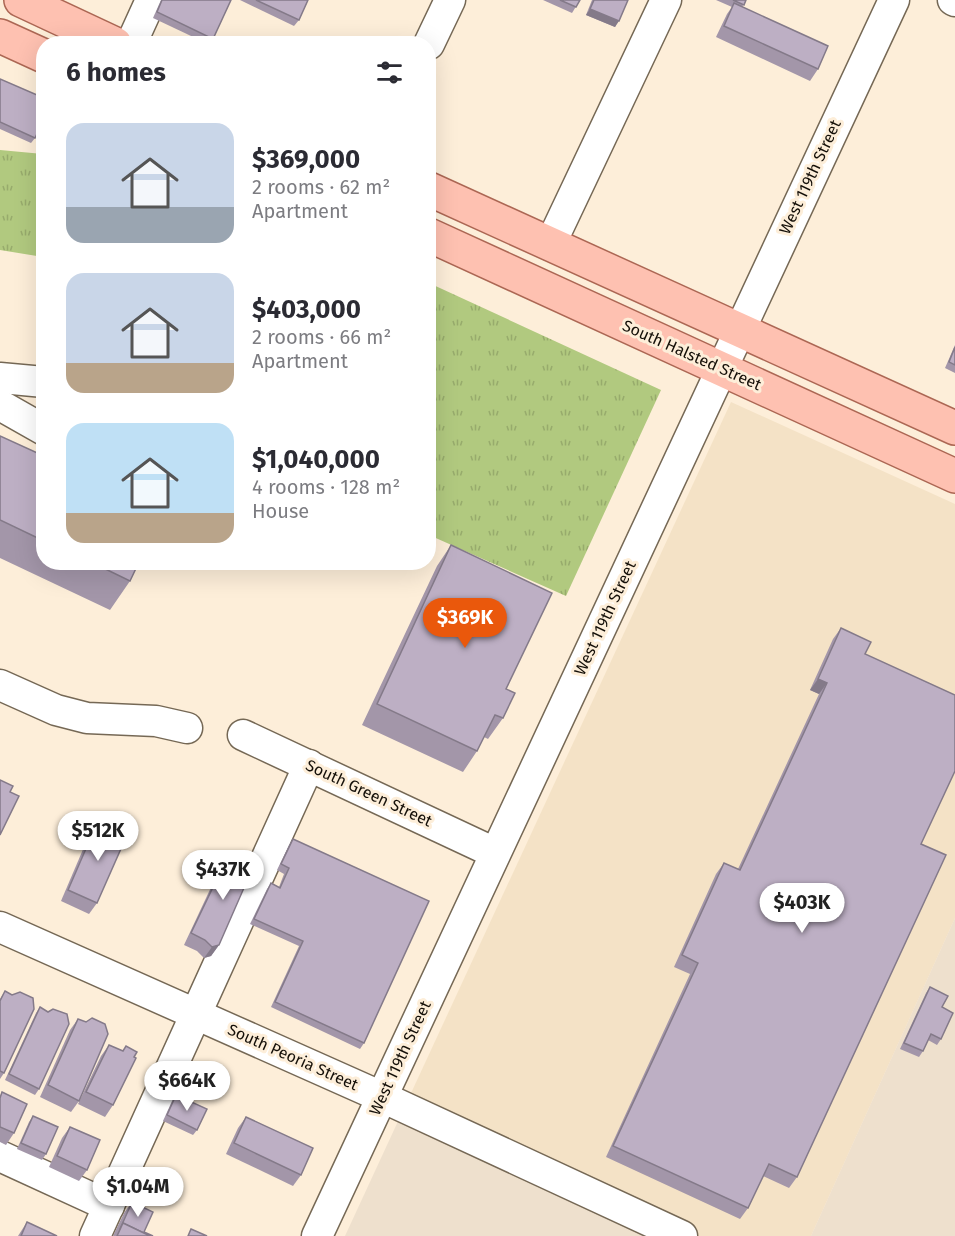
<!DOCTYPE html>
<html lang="en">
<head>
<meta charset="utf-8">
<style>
  body { margin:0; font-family:"Fira Sans",sans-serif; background:#f2f2f3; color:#2b2b33; height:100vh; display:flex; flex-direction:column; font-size:22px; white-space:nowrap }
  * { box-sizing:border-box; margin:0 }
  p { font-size:20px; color:#7c7c81 }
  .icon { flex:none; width:33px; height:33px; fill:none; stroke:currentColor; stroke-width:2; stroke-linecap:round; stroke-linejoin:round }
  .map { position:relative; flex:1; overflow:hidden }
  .sheet { position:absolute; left:36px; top:36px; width:400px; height:534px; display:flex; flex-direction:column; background:#fff; border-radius:24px; box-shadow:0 6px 24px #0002 }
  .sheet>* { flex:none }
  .price { position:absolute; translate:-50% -51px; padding:0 14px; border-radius:21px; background:#fff; color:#222; font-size:20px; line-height:39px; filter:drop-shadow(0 2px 3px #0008) }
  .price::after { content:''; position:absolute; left:50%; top:36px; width:18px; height:14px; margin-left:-9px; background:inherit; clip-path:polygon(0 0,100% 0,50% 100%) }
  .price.selected { background:#ea580c; color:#fff }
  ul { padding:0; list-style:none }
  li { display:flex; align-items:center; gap:18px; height:150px; padding:0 30px }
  li span { display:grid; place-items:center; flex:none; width:168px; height:120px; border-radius:18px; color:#555 }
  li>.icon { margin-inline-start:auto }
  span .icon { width:72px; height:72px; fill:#fffc; stroke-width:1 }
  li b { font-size:26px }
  h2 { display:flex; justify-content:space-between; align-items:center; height:72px; padding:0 30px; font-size:26px }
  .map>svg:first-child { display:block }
</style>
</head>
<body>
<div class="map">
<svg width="955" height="1236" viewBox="0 0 955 1236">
  <defs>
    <pattern id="grass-tufts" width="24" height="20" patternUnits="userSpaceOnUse" patternTransform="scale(1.5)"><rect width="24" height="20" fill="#b1c97f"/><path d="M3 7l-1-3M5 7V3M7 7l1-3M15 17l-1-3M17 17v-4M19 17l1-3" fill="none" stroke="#97ab6c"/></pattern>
  </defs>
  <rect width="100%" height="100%" fill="#fdeed9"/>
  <!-- built -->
  <path fill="#f4e2c6" d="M 731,402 L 955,504 L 955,918 L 811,1236 L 690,1236 L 406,1104 Z"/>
  <!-- industrial -->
  <g fill="#eee0cd">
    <path d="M 955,918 L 955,1236 L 811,1236 Z"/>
    <path d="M 406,1104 L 690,1236 L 345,1236 Z"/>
  </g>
  <!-- grass -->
  <g fill="url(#grass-tufts)">
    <path d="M 0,150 L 43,154 L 43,257 L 0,250 Z"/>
    <path d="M 429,283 L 661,390 L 566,596 L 429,535 Z"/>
  </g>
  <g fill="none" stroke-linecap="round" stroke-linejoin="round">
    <!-- minor casing -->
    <g stroke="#756855" stroke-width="33">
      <g id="minor">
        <path d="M 953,0 L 955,1"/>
        <path d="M 131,44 L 151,0"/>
        <path d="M 429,44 L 450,0"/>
        <path d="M 550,245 L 666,0"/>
        <path d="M 0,378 L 44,382"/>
        <path d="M 0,405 L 44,430"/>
        <path d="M 0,685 L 56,710 L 87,718 L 156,721 L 187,728"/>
        <path d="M 243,735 L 495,853"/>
        <path d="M 0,927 L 382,1097 L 682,1236"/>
        <path d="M 0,1156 L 109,1206"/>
        <path d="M 95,1236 L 309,765"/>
        <path d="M 317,1236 L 894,0"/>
      </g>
    </g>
    <!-- major casing -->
    <g stroke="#ac6754" stroke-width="36">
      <g id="major">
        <path d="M 21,0 L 115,44"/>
        <path d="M 0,36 L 44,56"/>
        <path d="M 429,189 L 955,428"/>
        <path d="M 429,235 L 955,476"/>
      </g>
    </g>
    <!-- minor -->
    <use href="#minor" stroke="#fff" stroke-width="30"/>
    <!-- major -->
    <use href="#major" stroke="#fec1b1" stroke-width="33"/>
  </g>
  <!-- wall -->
  <g fill="#a396a9">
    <path d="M 161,0 L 231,0 L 213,39 L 210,44 L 208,44 L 153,18 Z"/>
    <path d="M 240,0 L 308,0 L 299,20 L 294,26 Z"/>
    <path d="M 543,0 L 580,0 L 572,13 Z"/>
    <path d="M 592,0 L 628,0 L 615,27 L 586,15 Z"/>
    <path d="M 716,0 L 746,0 L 742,7 L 818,69 L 810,81 L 716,37 L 727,14 L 732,7 Z"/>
    <path d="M 0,79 L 35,138 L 31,143 L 0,129 Z"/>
    <path d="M 955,345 L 955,373 L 945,368 Z"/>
    <path d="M 0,436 L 44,456 L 44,562 L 139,562 L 130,581 L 110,610 L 0,558 Z"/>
    <path d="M 451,545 L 506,689 L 503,718 L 488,739 L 484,737 L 477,751 L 463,772 L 362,725 L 437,566 Z"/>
    <path d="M 841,628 L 865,654 L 921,844 L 797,1177 L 789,1188 L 763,1176 L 748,1208 L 740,1219 L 606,1157 L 690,974 L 674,967 L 716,874 L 724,863 L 738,869 L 819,694 L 810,690 L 833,639 Z"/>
    <path d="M 98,821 L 97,903 L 89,914 L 61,901 L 90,833 Z"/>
    <path d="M 293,839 L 364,1043 L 360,1049 L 271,1007 L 299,946 L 250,924 L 267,889 L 271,883 L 279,887 L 284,874 L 277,870 L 289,845 Z"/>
    <path d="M 229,854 L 219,945 L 211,956 L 204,958 L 197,951 L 184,945 L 221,866 Z"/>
    <path d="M 930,987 L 942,1007 L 941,1039 L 937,1045 L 928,1040 L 923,1051 L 919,1057 L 900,1049 L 926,993 Z"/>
    <path d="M 5,991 L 12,995 L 4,1073 L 0,1079 L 0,999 Z"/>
    <path d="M 40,1007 L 39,1089 L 35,1095 L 5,1080 L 36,1013 Z"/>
    <path d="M 78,1019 L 86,1022 L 79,1101 L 71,1112 L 40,1097 L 70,1030 Z"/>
    <path d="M 109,1045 L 123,1051 L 126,1046 L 134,1057 L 113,1105 L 105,1117 L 78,1104 L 101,1056 Z"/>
    <path d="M 2,1092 L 14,1133 L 6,1145 L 0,1142 L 0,1096 Z"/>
    <path d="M 176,1095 L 197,1130 L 193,1135 L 163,1121 L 172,1101 Z"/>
    <path d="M 33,1116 L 46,1154 L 42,1160 L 17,1149 L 29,1122 Z"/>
    <path d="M 246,1117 L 301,1175 L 293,1186 L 226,1154 L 238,1128 Z"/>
    <path d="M 70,1127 L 87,1170 L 79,1181 L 49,1167 L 62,1138 Z"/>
    <path d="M 132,1202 L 144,1232 L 153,1236 L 113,1236 L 124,1213 Z"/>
    <path d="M 27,1222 L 57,1236 L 18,1236 Z"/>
  </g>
  <!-- shaded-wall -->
  <g fill="#847a89">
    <path d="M 590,9 L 619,21 L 615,27 L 586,15 Z"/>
    <path d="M 818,679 L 827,683 L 819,694 L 810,690 Z"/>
    <path d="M 219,945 L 211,956 L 204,958 L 212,947 Z"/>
  </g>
  <!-- building -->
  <g fill="#bdafc4" stroke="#847a89" stroke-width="1.5">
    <path d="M 162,0 L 231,0 L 213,39 L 157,12 Z"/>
    <path d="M 256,0 L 308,0 L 299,20 Z"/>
    <path d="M 560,0 L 580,0 L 576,7 Z"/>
    <path d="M 594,0 L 628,0 L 619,21 L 590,9 Z"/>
    <path d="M 733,0 L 746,0 L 744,5 Z"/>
    <path d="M 734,3 L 828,46 L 818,69 L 724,26 Z"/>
    <path d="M 0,79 L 44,98 L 44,119 L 35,138 L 0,122 Z"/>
    <path d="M 955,347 L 955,365 L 949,362 Z"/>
    <path d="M 0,436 L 44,456 L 44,541 L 0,520 Z"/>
    <path d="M 451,545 L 552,593 L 506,689 L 515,693 L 503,718 L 495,715 L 477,751 L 377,704 Z"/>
    <path d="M 91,562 L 139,562 L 130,581 Z"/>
    <path d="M 841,628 L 871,642 L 865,654 L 955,695 L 955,771 L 921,844 L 946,855 L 797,1177 L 769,1164 L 748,1208 L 613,1146 L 698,963 L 682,955 L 724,863 L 740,870 L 827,683 L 818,679 Z"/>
    <path d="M 0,780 L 13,786 L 10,792 L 19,796 L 0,835 Z"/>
    <path d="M 98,821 L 127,835 L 97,903 L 68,890 Z"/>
    <path d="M 293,839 L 429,901 L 364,1043 L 275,1002 L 303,941 L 254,919 L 271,883 L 280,888 L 289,868 L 281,864 Z"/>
    <path d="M 229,854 L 254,865 L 219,945 L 212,947 L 205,940 L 191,933 Z"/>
    <path d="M 930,987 L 948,996 L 942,1007 L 953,1013 L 941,1039 L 931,1034 L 923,1051 L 904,1043 Z"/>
    <path d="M 5,991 L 12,995 L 20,992 L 33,998 L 34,1009 L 4,1073 L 0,1071 L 0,1001 Z"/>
    <path d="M 40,1007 L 48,1012 L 53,1009 L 67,1014 L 69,1024 L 39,1089 L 9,1074 Z"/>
    <path d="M 92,1018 L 105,1024 L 108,1034 L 79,1101 L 48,1085 L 78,1019 L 86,1022 Z"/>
    <path d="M 109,1045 L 123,1051 L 126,1046 L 137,1052 L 134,1057 L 136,1058 L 113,1105 L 86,1092 Z"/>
    <path d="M 2,1092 L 27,1104 L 14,1133 L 0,1127 L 0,1098 Z"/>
    <path d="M 176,1095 L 207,1109 L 197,1130 L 167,1115 Z"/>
    <path d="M 33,1116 L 58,1127 L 46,1154 L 21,1143 Z"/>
    <path d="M 246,1117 L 313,1148 L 301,1175 L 234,1143 Z"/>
    <path d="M 70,1127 L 100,1140 L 87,1170 L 57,1156 Z"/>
    <path d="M 132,1202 L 153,1212 L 144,1232 L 153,1236 L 150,1236 L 123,1223 L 120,1229 Z"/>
    <path d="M 27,1222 L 57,1236 L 21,1236 Z"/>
    <path d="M 123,1223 L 150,1236 L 117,1236 Z"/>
    <path d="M 191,1229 L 207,1236 L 188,1236 Z"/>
  </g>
  <g text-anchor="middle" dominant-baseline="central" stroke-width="6" stroke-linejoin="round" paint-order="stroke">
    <!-- street labels -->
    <g font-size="16" fill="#140f08" stroke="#fdeed9">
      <text transform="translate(810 177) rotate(-65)">West 119th Street</text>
      <text transform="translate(692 355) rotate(24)">South Halsted Street</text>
      <text transform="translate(605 618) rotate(-65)">West 119th Street</text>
      <text transform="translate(369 793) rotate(25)">South Green Street</text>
      <text transform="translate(293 1057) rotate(24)">South Peoria Street</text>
      <text transform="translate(400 1058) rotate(-65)">West 119th Street</text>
    </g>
  </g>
</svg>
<b class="price selected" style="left:465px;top:649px">$369K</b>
<b class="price" style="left:98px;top:862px">$512K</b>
<b class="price" style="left:223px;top:901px">$437K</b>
<b class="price" style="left:802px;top:934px">$403K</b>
<b class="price" style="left:187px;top:1112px">$664K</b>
<b class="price" style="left:138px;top:1218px">$1.04M</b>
<section class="sheet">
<h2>6 homes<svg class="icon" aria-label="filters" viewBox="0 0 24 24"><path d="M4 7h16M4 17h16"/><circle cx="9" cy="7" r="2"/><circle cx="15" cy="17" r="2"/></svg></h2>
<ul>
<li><span style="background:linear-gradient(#c9d6e8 70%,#9aa5b1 0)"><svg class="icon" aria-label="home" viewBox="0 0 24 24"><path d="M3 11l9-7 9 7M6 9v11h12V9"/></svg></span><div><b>$369,000</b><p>2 rooms · 62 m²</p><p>Apartment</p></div></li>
<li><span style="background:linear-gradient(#c9d6e8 75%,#b9a48a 0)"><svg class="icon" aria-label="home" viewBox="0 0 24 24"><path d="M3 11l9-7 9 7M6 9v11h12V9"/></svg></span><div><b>$403,000</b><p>2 rooms · 66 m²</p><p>Apartment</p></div></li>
<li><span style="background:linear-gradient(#bfe0f5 75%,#b9a48a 0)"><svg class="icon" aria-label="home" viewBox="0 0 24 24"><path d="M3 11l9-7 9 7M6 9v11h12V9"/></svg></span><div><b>$1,040,000</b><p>4 rooms · 128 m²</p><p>House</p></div></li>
</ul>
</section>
</div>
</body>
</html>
